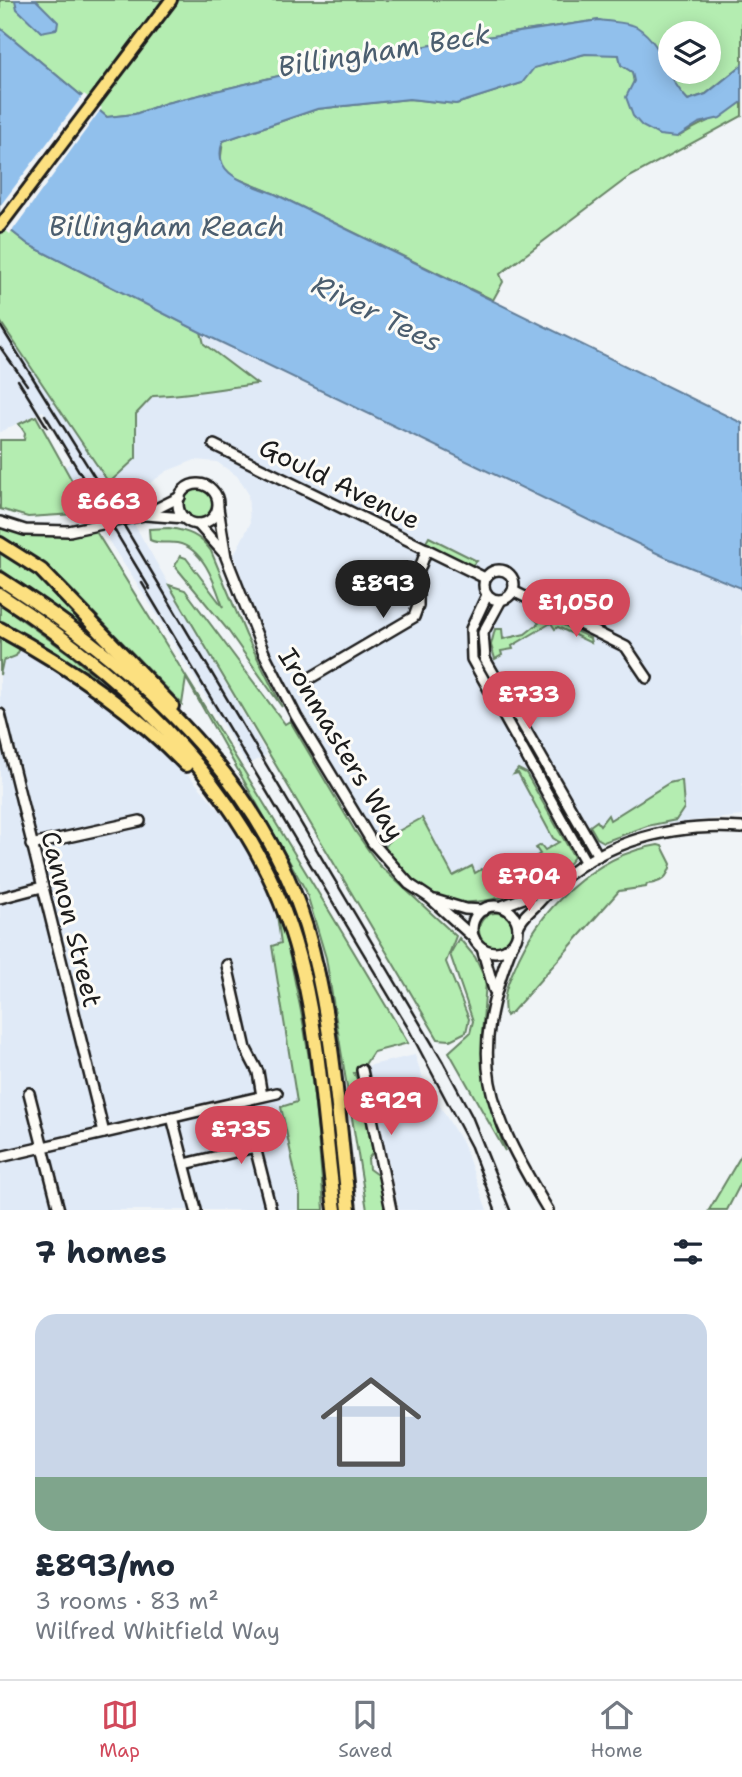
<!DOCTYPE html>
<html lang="en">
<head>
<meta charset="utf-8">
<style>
  body { margin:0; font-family:"Shantell Sans",sans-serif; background:#f6f6f7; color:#1f2937; height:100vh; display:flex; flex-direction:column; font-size:26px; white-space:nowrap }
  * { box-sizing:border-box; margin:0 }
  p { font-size:23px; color:#747a83 }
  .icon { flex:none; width:38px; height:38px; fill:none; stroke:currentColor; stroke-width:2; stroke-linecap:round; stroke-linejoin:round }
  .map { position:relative; height:1210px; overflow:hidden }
  .panel { display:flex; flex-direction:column; background:#fff; flex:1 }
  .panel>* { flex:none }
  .controls { position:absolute; left:658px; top:21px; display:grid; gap:14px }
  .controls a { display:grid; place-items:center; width:63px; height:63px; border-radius:50%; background:#fff; box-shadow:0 4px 18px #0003; font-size:35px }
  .price { position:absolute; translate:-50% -60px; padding:0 16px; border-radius:24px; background:#d1495b; color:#fff; font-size:23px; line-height:46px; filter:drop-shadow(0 2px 4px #0008) }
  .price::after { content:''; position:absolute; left:50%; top:42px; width:21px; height:16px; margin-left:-10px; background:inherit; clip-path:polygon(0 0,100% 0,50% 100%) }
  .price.selected { background:#222; color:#fff }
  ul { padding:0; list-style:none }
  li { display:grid; align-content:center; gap:14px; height:371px; padding:0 35px }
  li span { display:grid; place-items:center; height:217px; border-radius:21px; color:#555 }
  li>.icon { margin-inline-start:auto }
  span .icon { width:126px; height:126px; fill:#fffc; stroke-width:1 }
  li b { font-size:30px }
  h2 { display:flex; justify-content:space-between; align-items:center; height:84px; padding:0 35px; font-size:30px }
  .menu { display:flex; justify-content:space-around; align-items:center; height:98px; border-top:2px solid #e0e1e3; background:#fff; font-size:19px; color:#747a83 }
  .menu a { display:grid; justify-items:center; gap:4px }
  .menu .selected { color:#d1495b }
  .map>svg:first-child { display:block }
</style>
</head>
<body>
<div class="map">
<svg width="742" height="1210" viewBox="0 0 742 1210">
  <rect width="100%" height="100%" fill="#f0f4f7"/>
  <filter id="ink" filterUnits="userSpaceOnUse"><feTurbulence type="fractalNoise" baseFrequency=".0143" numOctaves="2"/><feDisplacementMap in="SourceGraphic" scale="14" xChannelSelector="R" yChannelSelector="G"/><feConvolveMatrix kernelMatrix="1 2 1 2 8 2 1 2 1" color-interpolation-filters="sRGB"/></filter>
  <g filter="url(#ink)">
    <!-- built -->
    <g fill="#e0eaf7">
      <path d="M 29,245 L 421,440 L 665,557 L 739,587 L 742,591 L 742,816 L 646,826 L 604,842 L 525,888 L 495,896 L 384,848 L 368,827 L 266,649 L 234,555 L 250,524 L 248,493 L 237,476 L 217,462 L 195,460 L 167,471 L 122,503 L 267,755 L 247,765 L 152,607 L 87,508 L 64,467 L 74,461 L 43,411 L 0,432 L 0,263 Z"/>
      <path d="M 0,636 L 81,685 L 134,726 L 193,780 L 227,819 L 254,861 L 277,915 L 281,943 L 272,946 L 297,1103 L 281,1107 L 300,1196 L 300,1210 L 0,1210 Z"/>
      <path d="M 415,1055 L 422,1076 L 464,1146 L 487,1210 L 399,1210 L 367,1066 Z"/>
    </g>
    <!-- green -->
    <g fill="#b4edb1" stroke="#688466" stroke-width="2" fill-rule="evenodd">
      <path d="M 0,0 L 742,0 L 742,65 L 706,94 L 688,100 L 674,86 L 661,51 L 599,20 L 366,55 L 166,103 L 135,114 L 107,117 L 0,28 ZM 670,33 L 709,33 L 709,72 L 670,72 Z"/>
      <path d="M 585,54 L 619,54 L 621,65 L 632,72 L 634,82 L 678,137 C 699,123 721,117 742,102 L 742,116 L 626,179 L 500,274 L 503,282 L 493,300 L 275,194 L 236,178 L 223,169 L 220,163 L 223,141 L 317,109 L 409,99 L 456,104 L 522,83 L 533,68 Z"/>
      <path d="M 0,222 L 29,245 L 201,332 L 204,344 L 257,384 C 221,388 188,395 153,396 L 136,414 L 136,458 L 109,483 L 0,321 Z"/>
      <path d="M 36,416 L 90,513 L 28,517 L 0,509 L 0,440 L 24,440 L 25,433 L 19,424 Z"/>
      <circle cx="199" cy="504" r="15"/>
      <path d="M 0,527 L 36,536 L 95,530 C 201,700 306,870 408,1043 L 373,1052 L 360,1072 L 354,1073 L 359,1083 L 373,1152 L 368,1159 L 369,1169 L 380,1177 L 387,1210 L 367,1210 L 326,958 L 306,891 L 186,678 L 182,704 L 65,583 L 47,567 L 0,536 Z"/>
      <path d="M 169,528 C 188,531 200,535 211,551 L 246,635 L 282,707 L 227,629 L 175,566 L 180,556 L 186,558 L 223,607 C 215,584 204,548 177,543 C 166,541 160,545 150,540 L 149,529 Z"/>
      <path d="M 429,537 L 477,561 L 471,566 L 425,544 Z"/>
      <path d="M 0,546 L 42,576 L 138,673 L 74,621 L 0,569 Z"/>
      <path d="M 169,585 L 185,590 L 285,724 L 290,721 L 355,831 L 379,865 L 456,936 L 446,962 L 469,1019 L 466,1032 L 450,1040 L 438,1039 Z"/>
      <path d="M 0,604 L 72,656 L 123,702 L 0,625 Z"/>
      <path d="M 539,613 L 590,638 L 591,643 L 558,627 L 555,629 L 551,623 L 512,646 L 513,649 L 501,651 L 502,655 L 495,659 L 491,645 L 495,629 L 502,629 L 503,639 L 525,634 L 539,623 L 534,618 Z"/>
      <path d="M 0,636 L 21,647 L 16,656 L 3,661 L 0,675 Z"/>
      <path d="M 518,769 L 526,773 L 574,857 C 554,888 470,914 435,897 C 414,887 398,867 383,850 L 395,833 L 422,818 L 453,876 L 472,866 L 475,873 L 482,869 L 485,873 L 489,871 L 496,884 L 519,871 L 519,861 L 525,857 L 528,861 L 540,854 L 536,848 L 541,845 L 545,850 L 559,842 L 553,838 L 518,773 L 514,774 Z"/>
      <path d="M 682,780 L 684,808 L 676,820 L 647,826 L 604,842 L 597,838 L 590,826 L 597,821 L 600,825 L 608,815 L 610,820 L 669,783 Z"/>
      <path d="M 658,845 L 662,846 L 671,864 C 668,878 661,883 647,884 L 646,887 L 619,891 L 513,1011 L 506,1016 C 501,1000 507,984 514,969 C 537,911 594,855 658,845 Z"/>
      <circle cx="496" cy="930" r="17"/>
      <path d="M 277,915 C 287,937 291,963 296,987 C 312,1060 319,1135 324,1210 L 300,1210 L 300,1196 L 281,1107 L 297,1102 L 272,946 L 281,943 Z"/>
      <path d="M 459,938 L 475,957 L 486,981 L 482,1035 L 484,1075 L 490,1105 L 505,1151 L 449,1052 L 470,1033 L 473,1021 L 450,954 Z"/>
      <path d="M 742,1154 L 742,1181 L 727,1210 L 709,1210 Z"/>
    </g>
    <!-- water -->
    <g fill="#91c0ec" stroke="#627e99" stroke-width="2">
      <path d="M 15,0 L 36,0 L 58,22 L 57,29 L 41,32 L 17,9 Z"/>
      <path d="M 599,20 C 610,22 628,22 637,27 C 665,45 666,79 688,100 L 706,94 L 742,65 L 742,102 L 720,118 L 699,123 L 677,137 L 659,135 L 642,126 L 633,116 L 626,97 L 634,81 L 632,72 L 621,65 L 619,55 L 585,54 L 534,68 L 522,83 L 456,104 L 409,99 L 317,109 L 223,141 C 210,176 249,183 275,194 L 742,423 L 742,591 L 739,587 L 665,557 L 212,338 L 29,245 L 0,222 L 0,28 L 107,117 L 135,114 L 166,103 L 366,55 Z"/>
    </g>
    <!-- pier -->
    <path fill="#f0f4f7" d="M 84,94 L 102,108 L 10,234 L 0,226 L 0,206 Z"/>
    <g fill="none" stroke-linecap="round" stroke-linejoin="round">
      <!-- minor casing -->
      <g stroke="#1c1c1c" stroke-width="14">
        <g id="minor">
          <path d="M 214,445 L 485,578"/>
          <circle cx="198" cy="504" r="20"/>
          <path d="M 218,508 L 226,557 L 264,653 L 296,716 L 372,842 L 409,884 L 430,898 L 474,938"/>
          <path d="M 144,515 L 180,497"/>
          <path d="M 145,515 L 185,518"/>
          <path d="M 0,522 L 25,530 L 69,531"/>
          <path d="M 198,524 L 223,552"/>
          <circle cx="499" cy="585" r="15"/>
          <path d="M 513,591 L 626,647 L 647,678"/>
          <path d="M 487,595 L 471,629 L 472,659 L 586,863"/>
          <path d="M 501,600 L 483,633 L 485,659 L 598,856"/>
          <path d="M 312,677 L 414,617 L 418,606 L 418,573 L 427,549"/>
          <path d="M 0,714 L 104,1133"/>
          <path d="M 31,845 L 140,821"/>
          <path d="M 0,898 L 42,887"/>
          <path d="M 435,900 L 465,909 L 484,910"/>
          <path d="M 502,906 L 548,889"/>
          <circle cx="495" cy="929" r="23"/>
          <path d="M 518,927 C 523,915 530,912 538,903 C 589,844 666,823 742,828"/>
          <path d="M 512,945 C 467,1062 486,1106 548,1210"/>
          <path d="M 482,948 L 494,990"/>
          <path d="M 227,965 L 246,1049 L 258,1072 L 262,1096"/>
          <path d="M 362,1070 L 391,1210"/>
          <path d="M 29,1093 L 59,1210"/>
          <path d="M 172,1117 L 196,1210"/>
          <path d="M 0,1157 L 277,1093"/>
          <path d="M 185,1164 L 255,1147 L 271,1210"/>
        </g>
      </g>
      <!-- major casing -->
      <g stroke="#1c1c1c" stroke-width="16">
        <path id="major" d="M 0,226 L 171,0"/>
      </g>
      <!-- highway casing -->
      <g stroke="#1c1c1c" stroke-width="18">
        <g id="highway">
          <path d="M 0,544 L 41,570 L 172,706"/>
          <path d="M 0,579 C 129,661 260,776 306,927 C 333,1018 338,1116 349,1210"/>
          <path d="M 0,595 C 133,680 259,802 299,958 C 320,1037 324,1129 335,1210"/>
          <path d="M 0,629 C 68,666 133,710 186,765"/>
        </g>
      </g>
      <!-- minor -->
      <use href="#minor" stroke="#fdfcf7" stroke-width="9"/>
      <!-- major -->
      <use href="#major" stroke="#fce080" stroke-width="10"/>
      <!-- highway -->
      <use href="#highway" stroke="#fce080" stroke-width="12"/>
      <!-- rail -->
      <g stroke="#1c1c1c" stroke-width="2.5">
        <path d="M 0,325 L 110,502 L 443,1062 L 472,1116 L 510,1210"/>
        <path d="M 0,347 L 27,385"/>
        <path d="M 18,380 L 47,427"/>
        <path d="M 45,415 L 150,589"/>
        <path d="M 142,583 L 408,1028 L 471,1147 L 495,1210"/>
      </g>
      <!-- minor-bridge casing -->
      <g stroke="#1c1c1c" stroke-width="14" stroke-linecap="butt">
        <path id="minor-bridge" d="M 69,531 L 144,515"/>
      </g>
      <!-- minor-bridge -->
      <use href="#minor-bridge" stroke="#fdfcf7" stroke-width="9"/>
    </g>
  </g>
  <g text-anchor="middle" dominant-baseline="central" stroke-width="6" stroke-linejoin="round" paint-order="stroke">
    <!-- street labels -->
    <g font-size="26" fill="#1c1c1c" stroke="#fdfcf7">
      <text transform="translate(340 483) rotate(26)">Gould Avenue</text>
      <text transform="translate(342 744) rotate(59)">Ironmasters Way</text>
      <text transform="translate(72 919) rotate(76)">Cannon Street</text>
    </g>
    <!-- water labels -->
    <g font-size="28" font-style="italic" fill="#4b5e6f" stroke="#fdfcf7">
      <text transform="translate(384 50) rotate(-9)">Billingham Beck</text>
      <text x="167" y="226">Billingham Reach</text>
      <text transform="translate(377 313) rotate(26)">River Tees</text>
    </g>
  </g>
</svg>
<div class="controls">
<a><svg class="icon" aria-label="layers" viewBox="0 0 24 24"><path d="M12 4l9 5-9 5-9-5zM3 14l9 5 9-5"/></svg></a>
</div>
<b class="price" style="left:109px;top:538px">£663</b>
<b class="price selected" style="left:383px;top:620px">£893</b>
<b class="price" style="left:576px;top:639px">£1,050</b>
<b class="price" style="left:529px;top:731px">£733</b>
<b class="price" style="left:529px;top:913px">£704</b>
<b class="price" style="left:391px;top:1137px">£929</b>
<b class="price" style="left:241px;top:1166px">£735</b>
</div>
<section class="panel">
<h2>7 homes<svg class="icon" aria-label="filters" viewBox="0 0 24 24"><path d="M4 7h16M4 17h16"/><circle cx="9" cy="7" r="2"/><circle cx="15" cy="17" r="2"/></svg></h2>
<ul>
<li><span style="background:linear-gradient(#c9d6e8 75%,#7fa58c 0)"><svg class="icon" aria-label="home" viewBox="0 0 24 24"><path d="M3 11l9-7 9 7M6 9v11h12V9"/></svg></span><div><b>£893/mo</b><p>3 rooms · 83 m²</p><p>Wilfred Whitfield Way</p></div></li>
</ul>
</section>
<nav class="menu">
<a class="selected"><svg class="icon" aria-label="map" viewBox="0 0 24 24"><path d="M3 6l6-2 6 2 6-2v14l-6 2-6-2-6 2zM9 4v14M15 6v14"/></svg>Map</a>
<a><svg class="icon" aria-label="saved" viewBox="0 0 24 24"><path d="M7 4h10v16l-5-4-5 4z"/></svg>Saved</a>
<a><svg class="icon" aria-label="home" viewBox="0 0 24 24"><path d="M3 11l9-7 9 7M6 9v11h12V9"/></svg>Home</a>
</nav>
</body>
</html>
